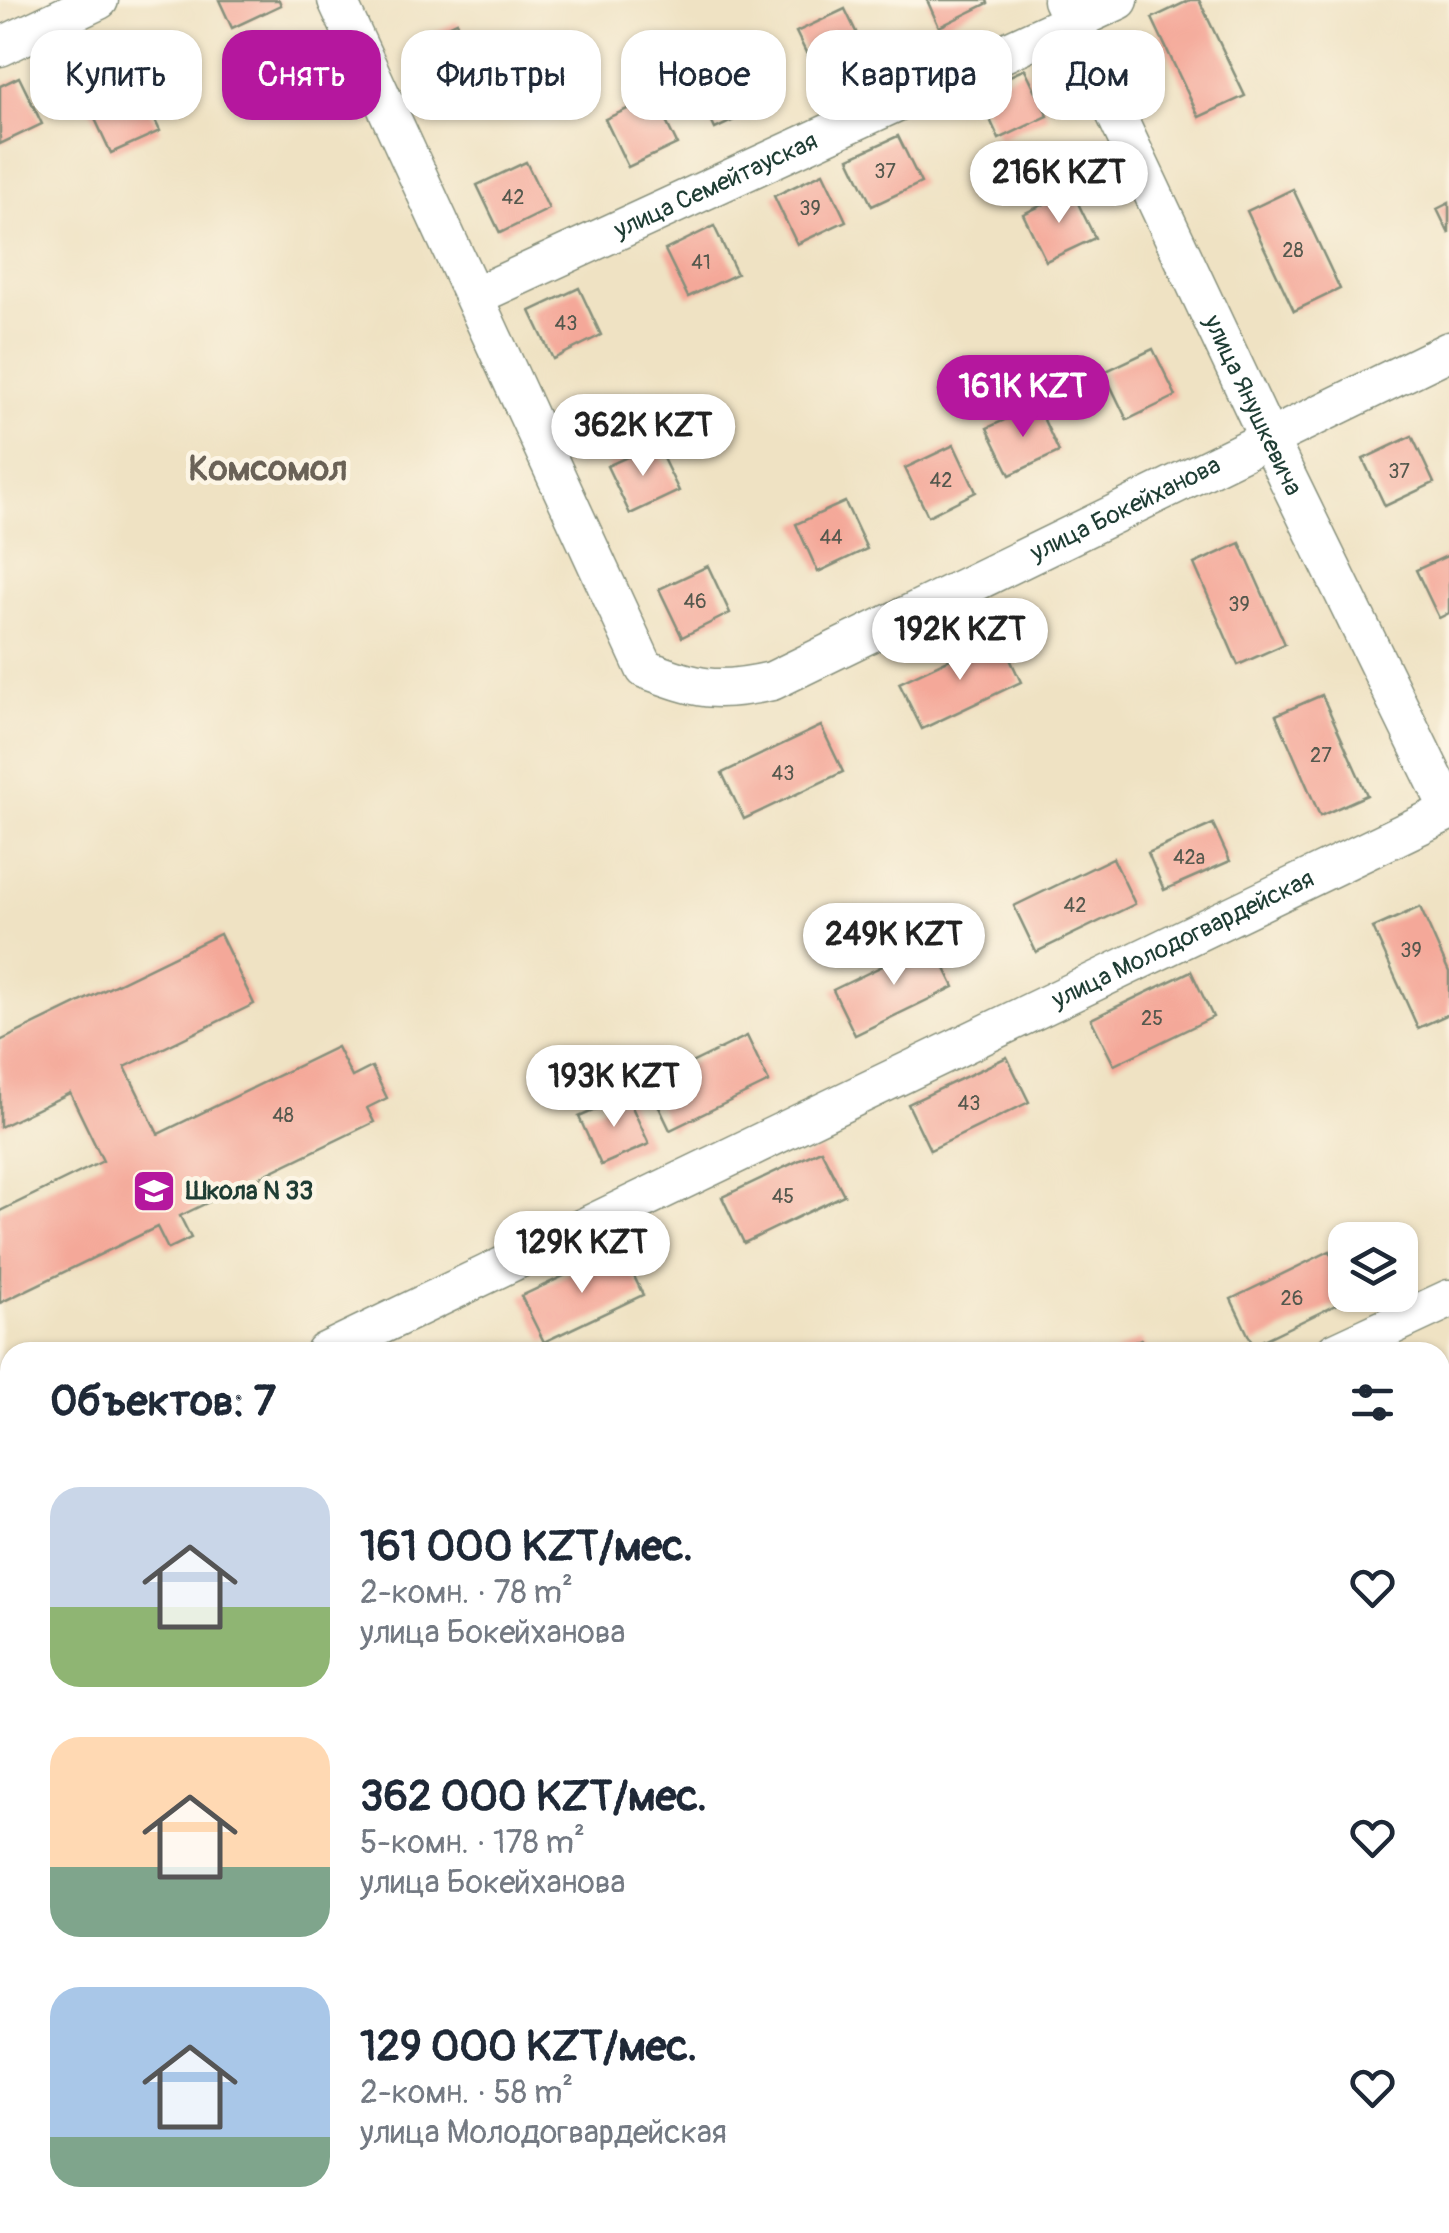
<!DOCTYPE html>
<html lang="ru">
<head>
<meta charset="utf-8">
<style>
  body { margin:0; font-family:Pangolin,sans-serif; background:#f6f6f7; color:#1f2937; height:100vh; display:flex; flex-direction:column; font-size:38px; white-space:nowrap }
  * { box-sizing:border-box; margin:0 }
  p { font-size:32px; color:#747a83 }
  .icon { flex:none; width:55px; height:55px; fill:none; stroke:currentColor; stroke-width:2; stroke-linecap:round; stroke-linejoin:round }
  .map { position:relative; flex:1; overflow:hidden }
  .sheet { position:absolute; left:0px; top:1342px; width:1450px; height:892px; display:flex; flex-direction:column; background:#fff; border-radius:30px 30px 0 0; box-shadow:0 2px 8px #0004 }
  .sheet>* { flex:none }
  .top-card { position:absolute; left:30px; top:30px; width:1390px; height:90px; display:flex; gap:20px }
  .fabs { position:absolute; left:1328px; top:1222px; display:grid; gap:20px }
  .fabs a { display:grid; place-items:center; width:90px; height:90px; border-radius:20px; background:#fff; box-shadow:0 2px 8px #0004; font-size:50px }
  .price { position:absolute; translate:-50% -85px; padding:0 22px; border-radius:35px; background:#fff; color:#222; font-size:32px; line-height:65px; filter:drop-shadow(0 2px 5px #0008) }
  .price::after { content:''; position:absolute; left:50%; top:60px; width:30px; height:22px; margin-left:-15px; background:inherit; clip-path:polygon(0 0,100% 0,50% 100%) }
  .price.current { background:#b5179e; color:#fff }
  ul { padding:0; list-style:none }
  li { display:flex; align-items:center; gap:30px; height:250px; padding:0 50px }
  li span { display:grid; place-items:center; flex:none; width:280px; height:200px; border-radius:30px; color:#555 }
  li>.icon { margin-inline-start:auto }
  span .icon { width:120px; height:120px; fill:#fffc; stroke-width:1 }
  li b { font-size:42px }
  h2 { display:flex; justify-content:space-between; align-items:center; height:120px; padding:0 50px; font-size:42px }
  .pill { padding:0 35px; border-radius:30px; background:#fff; box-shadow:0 2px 8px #0004; font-size:35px; line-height:90px }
  .pill.current { background:#b5179e; color:#fff }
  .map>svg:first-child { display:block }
</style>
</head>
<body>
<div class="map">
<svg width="1449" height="2233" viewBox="0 0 1449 2233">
  <rect width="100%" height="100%" fill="#fcf5e5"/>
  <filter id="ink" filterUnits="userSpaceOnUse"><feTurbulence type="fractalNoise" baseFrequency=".01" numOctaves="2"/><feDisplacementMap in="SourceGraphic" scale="20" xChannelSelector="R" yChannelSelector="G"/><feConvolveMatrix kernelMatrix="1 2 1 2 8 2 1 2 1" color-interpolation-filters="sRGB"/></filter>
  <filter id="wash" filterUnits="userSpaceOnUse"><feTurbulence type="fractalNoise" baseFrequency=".0048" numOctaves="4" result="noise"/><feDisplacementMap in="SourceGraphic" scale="40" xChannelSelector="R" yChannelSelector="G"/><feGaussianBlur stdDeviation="2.25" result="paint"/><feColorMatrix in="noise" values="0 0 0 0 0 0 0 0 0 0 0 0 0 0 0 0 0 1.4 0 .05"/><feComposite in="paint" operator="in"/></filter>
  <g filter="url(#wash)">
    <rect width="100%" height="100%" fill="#efe2c3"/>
    <g id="blocks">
      <!-- building -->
      <g fill="#f4a899">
        <path d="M 219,0 L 279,0 L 281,5 L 232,28 Z"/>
        <path d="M 927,0 L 987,0 L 988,3 L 939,27 Z"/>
        <path d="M 1190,0 L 1199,0 L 1245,96 L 1199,117 L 1152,18 Z"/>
        <path d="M 845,9 L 868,57 L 819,79 L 796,32 Z"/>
        <path d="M 457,22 L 480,69 L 431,92 L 409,44 Z"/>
        <path d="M 741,58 L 764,106 L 715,129 L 693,82 Z"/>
        <path d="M 1025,69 L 1048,116 L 999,139 L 977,91 Z"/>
        <path d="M 19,77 L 42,124 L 0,144 L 0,86 Z"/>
        <path d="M 137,83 L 160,131 L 111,153 L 89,106 Z"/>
        <path d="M 654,97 L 677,144 L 628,167 L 605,119 Z"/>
        <path d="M 898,136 L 921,183 L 872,206 L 849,158 Z"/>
        <path d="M 526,162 L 549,209 L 500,233 L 477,185 Z"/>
        <path d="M 823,173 L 846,221 L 797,244 L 774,196 Z"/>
        <path d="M 1293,189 L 1340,289 L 1294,311 L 1247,211 Z"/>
        <path d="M 1072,191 L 1095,238 L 1046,261 L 1023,214 Z"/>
        <path d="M 1449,203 L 1449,234 L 1437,209 Z"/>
        <path d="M 714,226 L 737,274 L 688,297 L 665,250 Z"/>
        <path d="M 579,288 L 601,335 L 553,359 L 530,311 Z"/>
        <path d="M 1153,349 L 1176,396 L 1127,420 L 1104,372 Z"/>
        <path d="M 1037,405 L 1059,452 L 1010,475 L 987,428 Z"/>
        <path d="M 1412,436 L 1434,483 L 1385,506 L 1363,459 Z"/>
        <path d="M 656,444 L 679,491 L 630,514 L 607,466 Z"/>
        <path d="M 954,445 L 976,492 L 928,516 L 905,468 Z"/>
        <path d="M 845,502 L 867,549 L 818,572 L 796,524 Z"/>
        <path d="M 1240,543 L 1285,644 L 1238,665 L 1194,564 Z"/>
        <path d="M 1449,555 L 1449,613 L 1439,618 L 1416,570 Z"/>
        <path d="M 708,566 L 730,613 L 682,637 L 659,589 Z"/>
        <path d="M 999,636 L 1021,682 L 922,729 L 899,683 Z"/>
        <path d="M 1322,695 L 1367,795 L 1320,816 L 1276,715 Z"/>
        <path d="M 821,726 L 843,772 L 744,819 L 722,773 Z"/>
        <path d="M 1213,824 L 1230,861 L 1164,890 L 1148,853 Z"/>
        <path d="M 1113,858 L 1135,904 L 1036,952 L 1014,906 Z"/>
        <path d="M 1420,907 L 1449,972 L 1449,1014 L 1418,1028 L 1373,928 Z"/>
        <path d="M 220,934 L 254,1004 L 125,1067 L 158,1134 L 337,1047 L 352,1077 L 372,1067 L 387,1098 L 367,1108 L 374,1122 L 180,1216 L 191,1238 L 168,1249 L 157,1227 L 0,1303 L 0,1211 L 103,1161 L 70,1093 L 0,1127 L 0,1041 Z"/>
        <path d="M 932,942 L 954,987 L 855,1035 L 833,990 Z"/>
        <path d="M 1191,971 L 1213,1017 L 1114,1065 L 1091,1019 Z"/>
        <path d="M 747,1036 L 769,1082 L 670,1130 L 648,1084 Z"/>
        <path d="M 1007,1057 L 1029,1102 L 930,1150 L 908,1104 Z"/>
        <path d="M 627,1096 L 649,1144 L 601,1165 L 579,1117 Z"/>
        <path d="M 821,1150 L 844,1195 L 744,1243 L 722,1197 Z"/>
        <path d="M 621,1249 L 643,1295 L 544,1342 L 521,1296 Z"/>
        <path d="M 1330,1251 L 1345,1281 L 1345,1295 L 1356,1295 L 1253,1345 L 1231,1299 Z"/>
        <path d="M 1141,1339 L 1147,1352 L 1113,1352 Z"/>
        <path d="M 4,1608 L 10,1621 L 10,1725 L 2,1728 L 0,1609 Z"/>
        <path d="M 1449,1656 L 1449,1713 L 1440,1717 L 1440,1661 Z"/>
        <path d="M 1449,1813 L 1449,1869 L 1440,1874 L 1440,1817 Z"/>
        <path d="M 10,2026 L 10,2085 L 0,2089 L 0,2031 Z"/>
        <path d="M 1440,2150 L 1449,2169 L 1449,2198 L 1440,2203 Z"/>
        <path d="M 243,2225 L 299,2225 L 302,2233 L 246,2233 Z"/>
        <path d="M 612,2225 L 672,2225 L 676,2233 L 616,2233 Z"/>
        <path d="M 1304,2225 L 1364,2225 L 1368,2233 L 1308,2233 Z"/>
      </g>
    </g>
  </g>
  <g filter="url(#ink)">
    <use href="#blocks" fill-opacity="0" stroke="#87907c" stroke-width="2.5"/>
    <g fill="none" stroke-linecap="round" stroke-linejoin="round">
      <!-- minor casing -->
      <g stroke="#87907c" stroke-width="41">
        <g id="minor">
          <path id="s1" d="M 337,0 L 645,669 C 699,689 715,694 772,681 L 1449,351"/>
          <path id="s2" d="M 1062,0 L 1268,438 L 1449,809"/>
          <path d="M 0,47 L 99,0"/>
          <path id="s3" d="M 475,296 L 1119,0"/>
          <path id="s4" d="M 325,1352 L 1449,811"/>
          <path d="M 1335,1352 L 1449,1299"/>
          <path d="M 0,1509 L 10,1504"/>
          <path d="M 1440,1767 L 1449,1763"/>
          <path d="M 0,1826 L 10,1846"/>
          <path d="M 0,1979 L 10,1974"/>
          <path d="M 192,2225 L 196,2233"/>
          <path d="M 480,2233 L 497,2225"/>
        </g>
      </g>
      <!-- minor -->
      <use href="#minor" stroke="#fff" stroke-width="38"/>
    </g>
  </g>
  <!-- icons -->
  <defs>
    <g id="school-square" transform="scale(2.25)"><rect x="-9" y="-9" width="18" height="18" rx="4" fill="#b5179e" stroke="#fcf5e5"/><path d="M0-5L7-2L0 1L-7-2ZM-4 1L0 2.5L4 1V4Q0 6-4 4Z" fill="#fff"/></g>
  </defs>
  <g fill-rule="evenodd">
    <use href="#school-square" x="154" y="1191"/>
  </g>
  <g text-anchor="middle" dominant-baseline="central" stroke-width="9" stroke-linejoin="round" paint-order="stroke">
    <!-- number labels -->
    <g font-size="20" fill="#54584d">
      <text x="885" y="171">37</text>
      <text x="513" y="197">42</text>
      <text x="810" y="208">39</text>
      <text x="1293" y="250">28</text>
      <text x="701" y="262">41</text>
      <text x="566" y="323">43</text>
      <text x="1399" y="471">37</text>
      <text x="941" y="480">42</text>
      <text x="831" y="537">44</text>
      <text x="695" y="601">46</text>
      <text x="1239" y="604">39</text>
      <text x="1321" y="755">27</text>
      <text x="783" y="773">43</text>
      <text x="1189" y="857">42а</text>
      <text x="1075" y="905">42</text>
      <text x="1411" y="950">39</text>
      <text x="1152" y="1018">25</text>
      <text x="969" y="1103">43</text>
      <text x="283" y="1115">48</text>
      <text x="783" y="1196">45</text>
      <text x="1292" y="1298">26</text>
    </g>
    <!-- street labels -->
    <g font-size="25" fill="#1f3d34" stroke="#fcf5e5">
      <text stroke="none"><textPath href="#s3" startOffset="265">улица Семейтауская</textPath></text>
      <text stroke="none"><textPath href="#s2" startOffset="448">улица Янушкевича</textPath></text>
      <text stroke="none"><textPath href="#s1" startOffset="1260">улица Бокейханова</textPath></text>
      <text stroke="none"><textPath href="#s4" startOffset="952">улица Молодогвардейская</textPath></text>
    </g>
    <!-- poi labels -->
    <g font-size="25" font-weight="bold" fill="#1f3d34" stroke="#fcf5e5" text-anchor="start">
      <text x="186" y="1191">Школа N 33</text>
    </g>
    <!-- district labels -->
    <g font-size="35" font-weight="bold" fill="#6a6257" stroke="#fcf5e5">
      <text x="268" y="469">Комсомол</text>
    </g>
  </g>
</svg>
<div class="fabs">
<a><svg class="icon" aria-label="layers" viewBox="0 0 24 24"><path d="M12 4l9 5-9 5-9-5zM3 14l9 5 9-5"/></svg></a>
</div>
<b class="price" style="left:1059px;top:226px">216K KZT</b>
<b class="price current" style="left:1023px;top:440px">161K KZT</b>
<b class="price" style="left:643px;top:479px">362K KZT</b>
<b class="price" style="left:960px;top:683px">192K KZT</b>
<b class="price" style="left:894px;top:988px">249K KZT</b>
<b class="price" style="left:614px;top:1130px">193K KZT</b>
<b class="price" style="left:582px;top:1296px">129K KZT</b>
<div class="top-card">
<a class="pill">Купить</a>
<a class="pill current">Снять</a>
<a class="pill">Фильтры</a>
<a class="pill">Новое</a>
<a class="pill">Квартира</a>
<a class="pill">Дом</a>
</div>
<section class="sheet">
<h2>Объектов: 7<svg class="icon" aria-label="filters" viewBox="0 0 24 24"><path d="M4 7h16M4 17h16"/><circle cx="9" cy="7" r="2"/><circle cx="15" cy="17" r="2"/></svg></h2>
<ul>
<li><span style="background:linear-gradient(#c9d6e8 60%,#8fb573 0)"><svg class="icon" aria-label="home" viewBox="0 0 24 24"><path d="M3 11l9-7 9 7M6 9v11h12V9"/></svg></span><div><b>161 000 KZT/мес.</b><p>2-комн. · 78 m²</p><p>улица Бокейханова</p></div><svg class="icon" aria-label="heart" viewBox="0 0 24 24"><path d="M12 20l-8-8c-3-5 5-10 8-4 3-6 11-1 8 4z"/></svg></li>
<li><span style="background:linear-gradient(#ffd9b3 65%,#7fa58c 0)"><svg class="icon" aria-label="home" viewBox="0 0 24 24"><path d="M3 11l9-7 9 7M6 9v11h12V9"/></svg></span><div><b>362 000 KZT/мес.</b><p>5-комн. · 178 m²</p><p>улица Бокейханова</p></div><svg class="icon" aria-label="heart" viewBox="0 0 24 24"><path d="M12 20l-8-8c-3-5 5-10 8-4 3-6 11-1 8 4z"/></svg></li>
<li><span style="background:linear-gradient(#a9c7e8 75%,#7fa58c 0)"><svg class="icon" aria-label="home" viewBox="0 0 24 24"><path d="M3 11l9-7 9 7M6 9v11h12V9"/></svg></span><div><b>129 000 KZT/мес.</b><p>2-комн. · 58 m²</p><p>улица Молодогвардейская</p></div><svg class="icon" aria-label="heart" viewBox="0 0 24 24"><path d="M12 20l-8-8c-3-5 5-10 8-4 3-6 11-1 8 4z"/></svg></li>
</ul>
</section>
</div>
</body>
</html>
